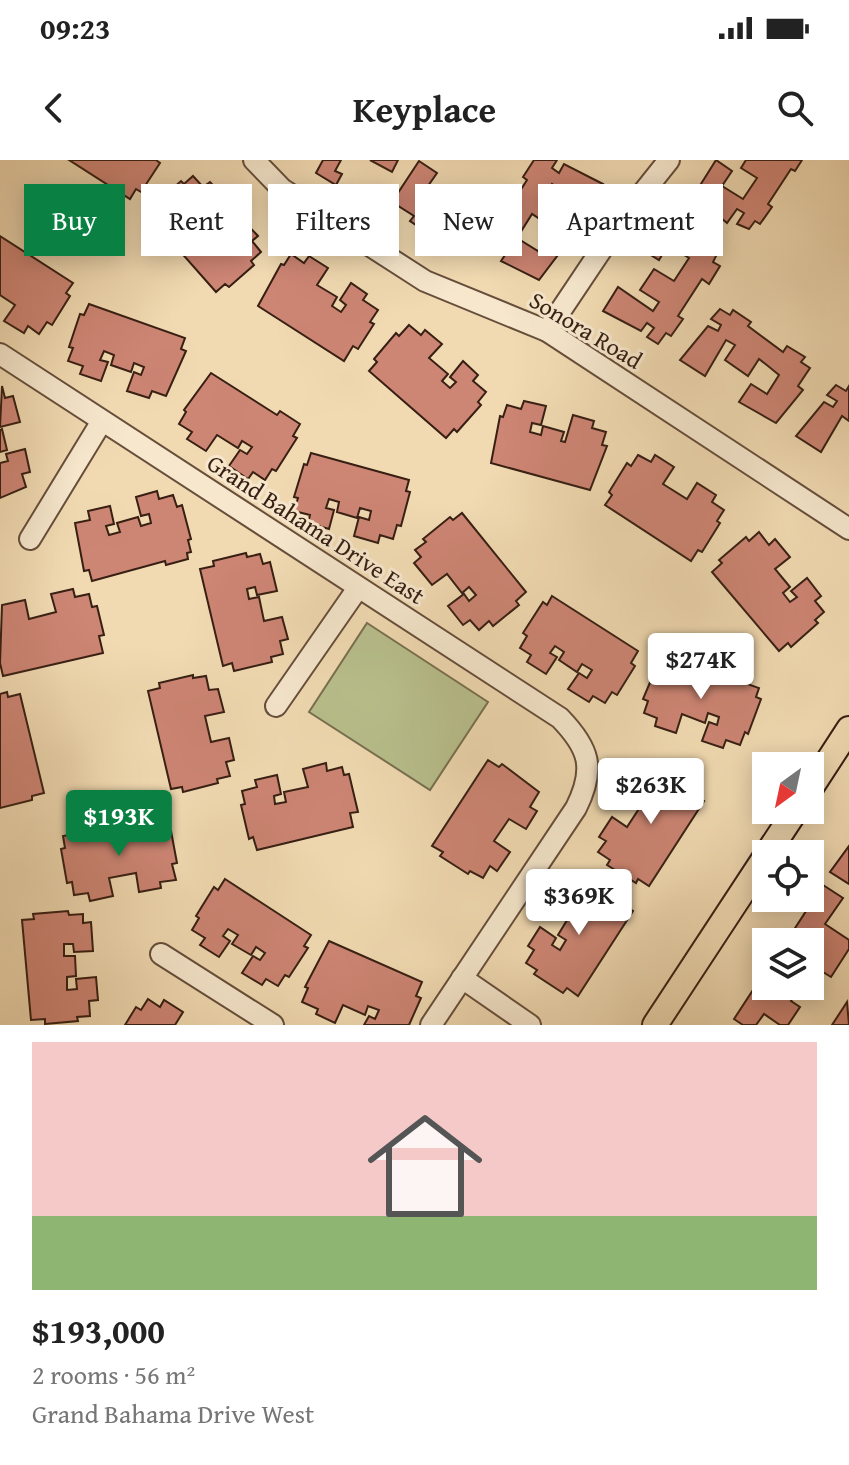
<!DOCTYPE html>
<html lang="en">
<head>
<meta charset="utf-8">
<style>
  body { margin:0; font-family:"Gentium Book Plus",serif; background:#f6f6f6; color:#222; height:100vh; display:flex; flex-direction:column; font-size:30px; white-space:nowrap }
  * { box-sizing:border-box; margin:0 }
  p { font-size:26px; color:#767676 }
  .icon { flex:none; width:44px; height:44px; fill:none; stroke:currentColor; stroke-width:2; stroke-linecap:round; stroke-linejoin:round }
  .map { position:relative; height:865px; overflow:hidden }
  .drawer { display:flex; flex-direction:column; background:#fff; flex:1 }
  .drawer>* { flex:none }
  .guide { position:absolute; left:24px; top:24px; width:802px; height:72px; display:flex; gap:16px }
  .needle { width:52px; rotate:213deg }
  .tools { position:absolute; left:752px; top:592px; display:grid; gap:16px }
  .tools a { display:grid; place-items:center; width:72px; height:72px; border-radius:0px; background:#fff; box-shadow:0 4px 20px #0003; font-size:40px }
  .price { position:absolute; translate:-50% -68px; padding:0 18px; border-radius:8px; background:#fff; color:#222; font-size:26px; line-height:52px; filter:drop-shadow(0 2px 4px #0008) }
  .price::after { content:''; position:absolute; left:50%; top:48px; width:24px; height:18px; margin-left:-12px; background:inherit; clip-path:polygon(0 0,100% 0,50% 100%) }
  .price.selected { background:#0b8043; color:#fff }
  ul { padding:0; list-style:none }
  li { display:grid; align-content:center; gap:16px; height:424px; padding:0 32px }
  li+li { border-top:2px solid #e0e0e0 }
  li span { display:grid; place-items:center; height:248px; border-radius:0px; color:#555 }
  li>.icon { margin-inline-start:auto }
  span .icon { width:144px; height:144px; fill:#fffc; stroke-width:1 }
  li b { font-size:34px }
  .chip { padding:0 28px; border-radius:0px; background:#fff; box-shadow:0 4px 20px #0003; font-size:28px; line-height:72px }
  .chip.selected { background:#0b8043; color:#fff }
  .status { display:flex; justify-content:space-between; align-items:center; height:56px; padding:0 40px; background:#fff; direction:ltr }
  .status svg { height:22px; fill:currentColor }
  header { display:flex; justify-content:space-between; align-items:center; height:104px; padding:0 32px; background:#fff; font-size:36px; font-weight:800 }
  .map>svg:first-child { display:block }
</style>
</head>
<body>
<div class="status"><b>09:23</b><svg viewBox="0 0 49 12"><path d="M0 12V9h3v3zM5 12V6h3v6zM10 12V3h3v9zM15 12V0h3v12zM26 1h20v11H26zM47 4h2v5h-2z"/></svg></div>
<header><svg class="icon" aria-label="back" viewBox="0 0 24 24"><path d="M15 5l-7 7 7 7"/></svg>Keyplace<svg class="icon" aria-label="search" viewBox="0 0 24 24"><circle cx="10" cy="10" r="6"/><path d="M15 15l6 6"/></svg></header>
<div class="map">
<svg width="849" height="865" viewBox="0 0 849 865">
  <rect width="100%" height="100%" fill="#f1dab2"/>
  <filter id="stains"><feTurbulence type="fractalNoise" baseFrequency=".0025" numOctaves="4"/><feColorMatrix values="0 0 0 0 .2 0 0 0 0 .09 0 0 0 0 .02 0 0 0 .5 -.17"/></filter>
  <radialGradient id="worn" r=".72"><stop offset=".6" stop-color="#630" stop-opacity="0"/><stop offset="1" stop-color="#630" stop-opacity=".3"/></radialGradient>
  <!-- green -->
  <path fill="#b8c08d" stroke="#787050" stroke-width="2" d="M 367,463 L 488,542 L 430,630 L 309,552 Z"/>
  <!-- building -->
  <g fill="#cd8574" stroke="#371f13" stroke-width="2">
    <path d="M 69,0 L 156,0 L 160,3 L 141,32 L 136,29 L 130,39 Z"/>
    <path d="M 323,0 L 341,0 L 335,11 L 342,14 L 336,25 L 316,13 Z"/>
    <path d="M 370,0 L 398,0 L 392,12 Z"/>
    <path d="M 534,0 L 557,0 L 552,8 L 559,13 L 564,4 L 603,24 L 587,49 L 552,24 L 547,33 L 565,45 L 552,67 L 532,54 L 517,78 L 538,91 L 547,76 L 564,87 L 539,120 L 501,101 L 505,95 L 487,84 L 493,74 L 486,70 L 497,52 L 504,56 L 527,20 L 523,17 Z"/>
    <path d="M 716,0 L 732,11 L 722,26 L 743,39 L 757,18 L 741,8 L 746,0 L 802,0 L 795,11 L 791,9 L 770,41 L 768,44 L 772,47 L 760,64 L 755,61 L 749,69 L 737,64 L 744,53 L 737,49 L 727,63 L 694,35 Z"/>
    <path d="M 419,1 L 437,13 L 428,26 L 450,41 L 457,29 L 475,39 L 464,56 L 455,51 L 442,71 L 437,68 L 432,76 L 410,61 L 414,56 L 392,42 Z"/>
    <path d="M 193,16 L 203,27 L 210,22 L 225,38 L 211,51 L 228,71 L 242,59 L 258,76 L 252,81 L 261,92 L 251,101 L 254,105 L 229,127 L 225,124 L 216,132 L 148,55 L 158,47 L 155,44 L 181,21 L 184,24 Z"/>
    <path d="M 666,56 L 704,75 L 701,80 L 718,92 L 713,102 L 720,106 L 709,124 L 702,119 L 678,156 L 683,159 L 671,176 L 666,173 L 658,184 L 647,177 L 654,168 L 647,163 L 641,171 L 603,151 L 618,127 L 653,151 L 659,142 L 640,130 L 654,109 L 674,121 L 689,98 L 668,85 L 659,100 L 641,89 Z"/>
    <path d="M 0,76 L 73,123 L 66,133 L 70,136 L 52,165 L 47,162 L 39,174 L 28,166 L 24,173 L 4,161 L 15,145 L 0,135 Z"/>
    <path d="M 291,94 L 304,103 L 309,96 L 328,108 L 317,125 L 337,137 L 332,146 L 341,152 L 346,145 L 340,140 L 351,123 L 367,134 L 363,140 L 378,150 L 370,162 L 374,164 L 358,189 L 353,186 L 344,201 L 258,146 L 281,104 L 284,105 Z"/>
    <path d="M 89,144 L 185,178 L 181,189 L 186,191 L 166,236 L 152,231 L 149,238 L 127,231 L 134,212 L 141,215 L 144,207 L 134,203 L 131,212 L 111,205 L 114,195 L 104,191 L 100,200 L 108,202 L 101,221 L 80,214 L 83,206 L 68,201 L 73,188 L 69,187 L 80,154 L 84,155 Z"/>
    <path d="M 720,149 L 730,155 L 733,150 L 751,162 L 748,166 L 783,192 L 787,186 L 805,197 L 801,202 L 810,208 L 798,226 L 803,230 L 776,263 L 739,242 L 751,224 L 767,234 L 779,215 L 768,206 L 759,199 L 748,216 L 725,200 L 735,185 L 726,180 L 705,216 L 680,200 L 708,166 L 718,171 L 721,165 L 711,159 Z"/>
    <path d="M 409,165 L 421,175 L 425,170 L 442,184 L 429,198 L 448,214 L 442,221 L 450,228 L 456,222 L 450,217 L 463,201 L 478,215 L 473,221 L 486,232 L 478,242 L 481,245 L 457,272 L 454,269 L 446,278 L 369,211 L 377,202 L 374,199 L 396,173 L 399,176 Z"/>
    <path d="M 211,213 L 277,255 L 280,251 L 300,264 L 293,276 L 297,278 L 276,311 L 272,309 L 265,320 L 253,312 L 248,319 L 229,306 L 240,290 L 247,294 L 252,287 L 242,281 L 238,288 L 217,275 L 206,291 L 187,279 L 192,272 L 179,264 L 186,252 L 184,250 Z"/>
    <path d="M 836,225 L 846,231 L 849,226 L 849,261 L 842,256 L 821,292 L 796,276 L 824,242 L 833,247 L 837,241 L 827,235 Z"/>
    <path d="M 2,226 L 5,238 L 13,236 L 20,262 L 0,267 Z"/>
    <path d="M 524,241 L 546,246 L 541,265 L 532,263 L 530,272 L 541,275 L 543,266 L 564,272 L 561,281 L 565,282 L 573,255 L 594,261 L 592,268 L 606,272 L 602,285 L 607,286 L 590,330 L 491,303 L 500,256 L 503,257 L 507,245 L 521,249 Z"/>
    <path d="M 2,269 L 7,290 L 0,292 L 0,270 Z"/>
    <path d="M 25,289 L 30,312 L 22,314 L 26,327 L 0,338 L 0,303 L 8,301 L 6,294 Z"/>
    <path d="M 311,293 L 409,320 L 406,331 L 410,332 L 401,366 L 397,365 L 393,379 L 380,375 L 378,383 L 354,376 L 359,357 L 369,360 L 371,351 L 360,348 L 357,358 L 337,352 L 339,342 L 329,339 L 326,348 L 334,350 L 329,369 L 308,363 L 310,355 L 294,351 L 298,338 L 294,337 L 304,304 L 307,305 Z"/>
    <path d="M 638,295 L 651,302 L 655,295 L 674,307 L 663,324 L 687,339 L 697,323 L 716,335 L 712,342 L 724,350 L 717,361 L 720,363 L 702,392 L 698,390 L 691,401 L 605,345 L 612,335 L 609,332 L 627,303 L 631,306 Z"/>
    <path d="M 157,331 L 159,339 L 173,335 L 177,347 L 182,345 L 191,379 L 188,380 L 191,392 L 187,393 L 188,399 L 166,405 L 165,401 L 92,421 L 89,410 L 84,411 L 75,363 L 90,360 L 88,351 L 110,346 L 114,364 L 106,366 L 109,375 L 120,372 L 117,363 L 138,357 L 141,366 L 151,363 L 149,354 L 141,356 L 136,337 Z"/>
    <path d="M 462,353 L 526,432 L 516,441 L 519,445 L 493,466 L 489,461 L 479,470 L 470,460 L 463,465 L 448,446 L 464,434 L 469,441 L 476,435 L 469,427 L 462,433 L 447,414 L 432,425 L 414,403 L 421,397 L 415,390 L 426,382 L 423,379 L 450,357 L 453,360 Z"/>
    <path d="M 759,372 L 769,385 L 775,379 L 790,397 L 775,409 L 790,427 L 783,433 L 790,442 L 797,437 L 791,431 L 807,418 L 821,436 L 815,441 L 824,452 L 815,460 L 818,463 L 791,487 L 788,483 L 779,491 L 712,412 L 722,403 L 719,400 L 746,377 L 749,381 Z"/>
    <path d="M 246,393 L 247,397 L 260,394 L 263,404 L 270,402 L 277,431 L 257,435 L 255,427 L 247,429 L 249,439 L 259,437 L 264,461 L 282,457 L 288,479 L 280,481 L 283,494 L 271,497 L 272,502 L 234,511 L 232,503 L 223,506 L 200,409 L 214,406 L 213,401 Z"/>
    <path d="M 73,429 L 75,437 L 89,434 L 92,447 L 97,446 L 104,475 L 99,476 L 103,493 L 3,516 L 0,503 L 2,445 L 25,440 L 29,459 L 56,452 L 51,434 Z"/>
    <path d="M 552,436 L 638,491 L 631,503 L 635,506 L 617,535 L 612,532 L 605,543 L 593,536 L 589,542 L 568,529 L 579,513 L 587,518 L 592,510 L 582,504 L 577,512 L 559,500 L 564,492 L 555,486 L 550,493 L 557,497 L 546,514 L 527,502 L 531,495 L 520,488 L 527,476 L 523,473 L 543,442 L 547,445 Z"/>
    <path d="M 662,494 L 759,528 L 756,537 L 761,539 L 748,574 L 745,572 L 740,585 L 726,580 L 723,588 L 702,581 L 709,562 L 717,565 L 719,557 L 708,553 L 705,563 L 682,554 L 676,573 L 655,566 L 657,558 L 644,553 L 648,541 L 643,539 Z"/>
    <path d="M 193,515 L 193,518 L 206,516 L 209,530 L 218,529 L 224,552 L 205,556 L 211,582 L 229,578 L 234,600 L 226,602 L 230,616 L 217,619 L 218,623 L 183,632 L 182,627 L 171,629 L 148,531 L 160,528 L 159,523 Z"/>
    <path d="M 7,532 L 8,537 L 20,534 L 44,633 L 32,636 L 32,640 L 0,648 L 0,534 Z"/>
    <path d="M 488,600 L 499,607 L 502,604 L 539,632 L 530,647 L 537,651 L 526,669 L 509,659 L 494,681 L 510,692 L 497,711 L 490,706 L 483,718 L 470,711 L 468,714 L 440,696 L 443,692 L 432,686 Z"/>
    <path d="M 326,603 L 327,611 L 342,607 L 344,615 L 349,614 L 358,652 L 350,653 L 353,667 L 257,690 L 253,677 L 249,679 L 241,645 L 245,644 L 242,631 L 257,627 L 255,620 L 277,615 L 281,634 L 274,636 L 275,644 L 286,642 L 284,632 L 308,627 L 303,609 Z"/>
    <path d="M 654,608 L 666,616 L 669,611 L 697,630 L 694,634 L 704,641 L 649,726 L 638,719 L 636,723 L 607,705 L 610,700 L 598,692 L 606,681 L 599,677 L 612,657 L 627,667 L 642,644 L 627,635 L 639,616 L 646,620 Z"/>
    <path d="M 164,658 L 166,672 L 171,671 L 177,703 L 172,704 L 176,720 L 160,722 L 161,728 L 139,732 L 136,713 L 109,718 L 113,736 L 90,741 L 88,733 L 74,735 L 72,722 L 67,723 L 61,689 L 65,688 L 63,676 Z"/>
    <path d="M 849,686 L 849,724 L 830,712 Z"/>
    <path d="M 583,717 L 593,724 L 596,721 L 622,738 L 620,742 L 633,751 L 578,836 L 567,828 L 563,833 L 534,814 L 537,810 L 526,803 L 534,790 L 528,786 L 540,767 L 556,778 L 552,785 L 560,790 L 566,780 L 558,775 L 569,757 L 577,762 L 583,752 L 576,747 L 571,755 L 555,745 L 568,725 L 575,730 Z"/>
    <path d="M 225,719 L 311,775 L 304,786 L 308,788 L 289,817 L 285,815 L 278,826 L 266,819 L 262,825 L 242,813 L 253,796 L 260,800 L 265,793 L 256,787 L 251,795 L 232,784 L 238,775 L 228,769 L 223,776 L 230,781 L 219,797 L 200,785 L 205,778 L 192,770 L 199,758 L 196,756 L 214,727 L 218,730 Z"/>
    <path d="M 823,725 L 843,738 L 825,764 L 849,780 L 849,789 L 831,817 L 810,804 L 810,782 L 786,782 Z"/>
    <path d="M 68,751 L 69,755 L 83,754 L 83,763 L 91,762 L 93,791 L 74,792 L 73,784 L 64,784 L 64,796 L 75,796 L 76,816 L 67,817 L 67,830 L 77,829 L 76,819 L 96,817 L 98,840 L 89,841 L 90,856 L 77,857 L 78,861 L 45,864 L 45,859 L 31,860 L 22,760 L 34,759 L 33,754 Z"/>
    <path d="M 329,781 L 422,822 L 416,836 L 421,838 L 409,865 L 364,865 L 369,856 L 375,859 L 379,850 L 368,846 L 365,855 L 343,845 L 335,863 L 316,854 L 318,849 L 302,842 L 308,828 L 305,827 Z"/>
    <path d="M 766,810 L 766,826 L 785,826 L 795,833 L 791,841 L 800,847 L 788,865 L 780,865 L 764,854 L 756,865 L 743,865 L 734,859 Z"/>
    <path d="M 148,839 L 160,847 L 164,840 L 183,852 L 175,865 L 125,865 L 136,847 L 141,850 Z"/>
    <path d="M 847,842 L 849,865 L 832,865 Z"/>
  </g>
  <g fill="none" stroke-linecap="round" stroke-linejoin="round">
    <!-- minor casing -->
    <g stroke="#664e3b" stroke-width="24">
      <g id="minor">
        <path d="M 254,0 L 282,29 L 425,121 L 547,171 L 849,369"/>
        <path d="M 547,171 L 622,59 L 669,0"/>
        <path d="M 0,194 L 560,558 C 589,588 596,608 576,648 L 431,865"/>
        <path d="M 30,379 L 102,261"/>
        <path d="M 276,546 L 358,428"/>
        <path d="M 161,794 L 273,865"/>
        <path d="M 462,818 L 530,865"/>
      </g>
    </g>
    <!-- major casing -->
    <g stroke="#371f13" stroke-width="28">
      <g id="major">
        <path d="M 810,629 L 849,569"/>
        <path d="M 767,694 L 796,650"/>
        <path d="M 655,865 L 766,696"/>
      </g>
    </g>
    <!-- minor -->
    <use href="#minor" stroke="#f6e7cd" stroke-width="20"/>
    <!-- major -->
    <use href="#major" stroke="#f1dab2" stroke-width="24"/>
  </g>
  <g text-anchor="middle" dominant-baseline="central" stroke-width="6" stroke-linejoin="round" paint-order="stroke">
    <!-- street labels -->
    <g font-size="24" fill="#371f13" stroke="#f6e7cd">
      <text transform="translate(586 170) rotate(31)">Sonora Road</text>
      <text transform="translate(316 369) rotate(33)">Grand Bahama Drive East</text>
    </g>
  </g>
  <rect width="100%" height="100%" filter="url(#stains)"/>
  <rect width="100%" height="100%" fill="url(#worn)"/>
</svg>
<div class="tools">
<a><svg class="needle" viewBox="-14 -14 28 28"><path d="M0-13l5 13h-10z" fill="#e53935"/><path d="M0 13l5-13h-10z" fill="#767676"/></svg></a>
<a><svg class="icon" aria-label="locate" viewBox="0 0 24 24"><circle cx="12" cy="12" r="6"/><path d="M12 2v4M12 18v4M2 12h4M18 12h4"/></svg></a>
<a><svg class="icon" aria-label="layers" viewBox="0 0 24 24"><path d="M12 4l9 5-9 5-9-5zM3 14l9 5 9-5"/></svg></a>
</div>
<b class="price" style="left:701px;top:541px">$274K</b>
<b class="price" style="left:651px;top:666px">$263K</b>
<b class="price selected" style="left:119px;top:698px">$193K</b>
<b class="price" style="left:579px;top:777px">$369K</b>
<div class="guide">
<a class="chip selected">Buy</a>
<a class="chip">Rent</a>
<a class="chip">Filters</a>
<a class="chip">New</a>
<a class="chip">Apartment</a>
</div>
</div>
<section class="drawer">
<ul>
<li><span style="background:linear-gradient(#f6c9c9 70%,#8fb573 0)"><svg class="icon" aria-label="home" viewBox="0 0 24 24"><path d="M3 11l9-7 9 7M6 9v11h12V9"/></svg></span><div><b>$193,000</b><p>2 rooms · 56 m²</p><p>Grand Bahama Drive West</p></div></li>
</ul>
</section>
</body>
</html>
